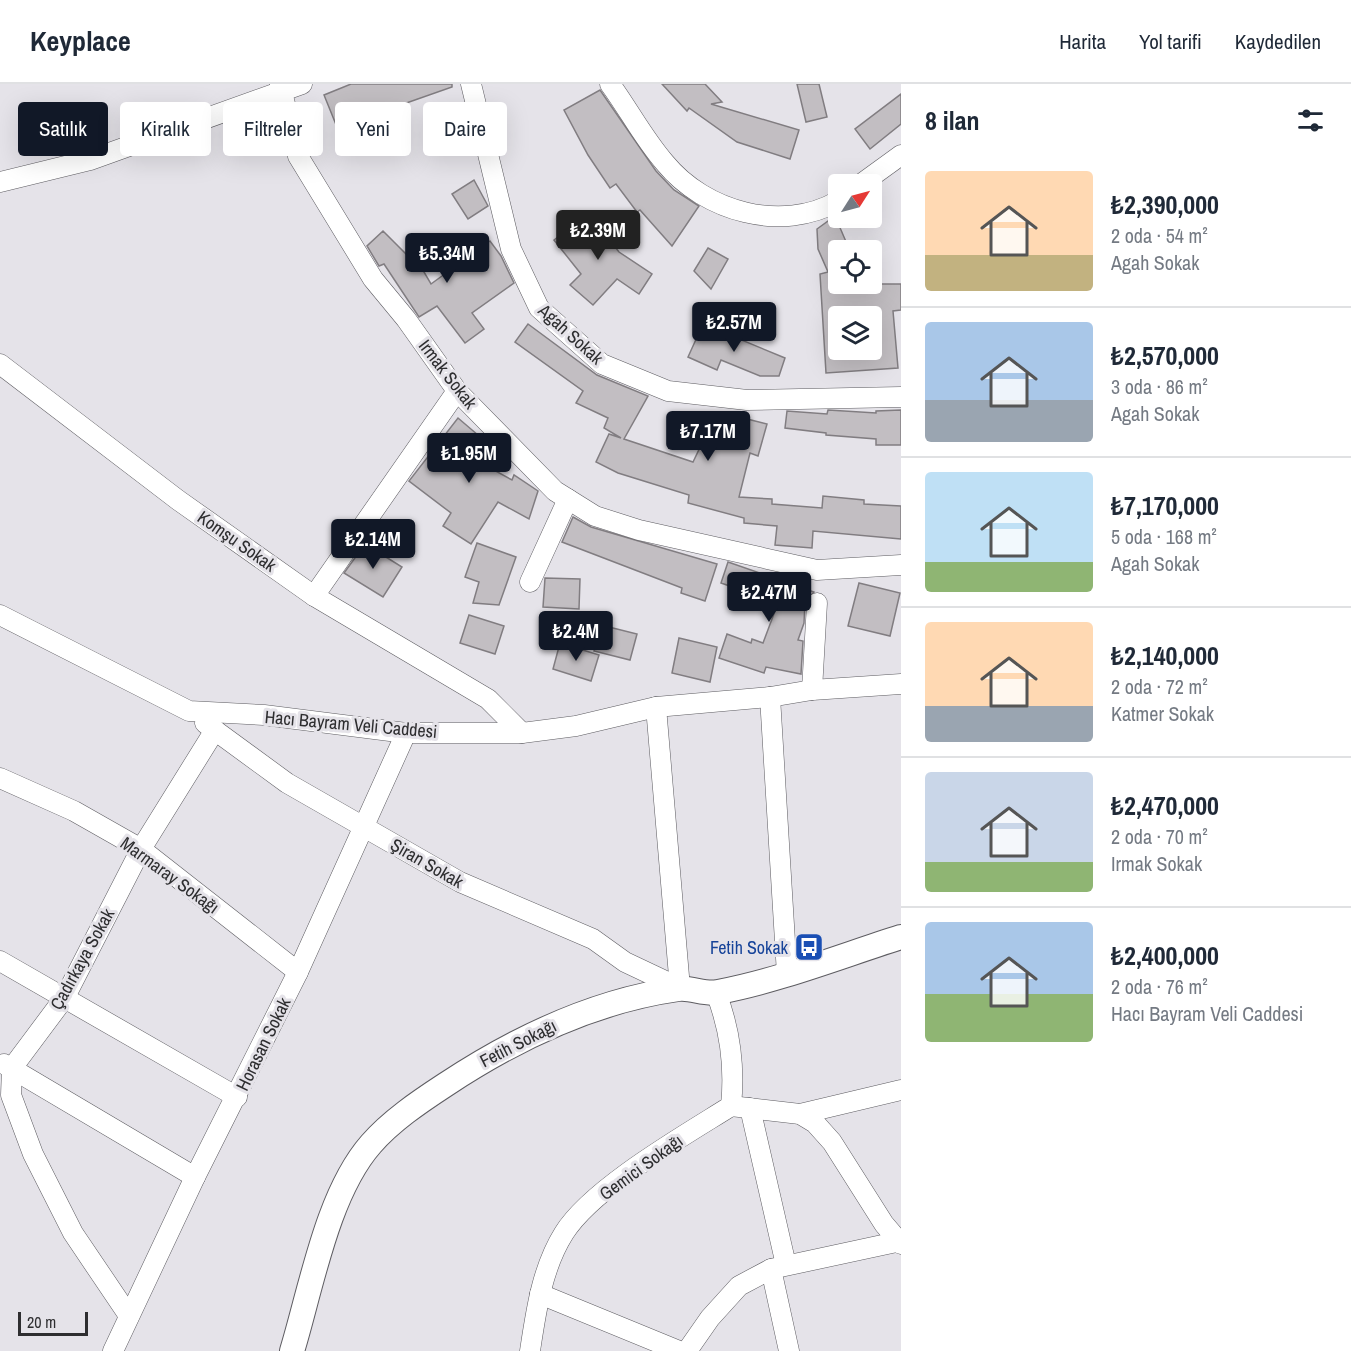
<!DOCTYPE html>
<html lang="tr">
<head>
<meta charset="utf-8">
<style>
  body { margin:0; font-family:"Archivo Narrow",sans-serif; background:#f2f2f3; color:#1f2937; height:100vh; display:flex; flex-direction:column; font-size:22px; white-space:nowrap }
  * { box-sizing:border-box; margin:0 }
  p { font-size:20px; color:#747a83 }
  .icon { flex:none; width:33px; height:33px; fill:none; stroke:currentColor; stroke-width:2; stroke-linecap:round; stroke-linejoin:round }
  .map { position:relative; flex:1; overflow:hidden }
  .panel { display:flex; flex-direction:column; background:#fff; width:450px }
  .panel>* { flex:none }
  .banner { position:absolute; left:18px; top:18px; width:570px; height:54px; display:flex; gap:12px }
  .needle { width:39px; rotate:54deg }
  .fabs { position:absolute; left:828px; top:90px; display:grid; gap:12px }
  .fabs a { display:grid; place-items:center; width:54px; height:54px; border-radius:6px; background:#fff; box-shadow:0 6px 24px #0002; font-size:30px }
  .scale { position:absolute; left:18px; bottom:15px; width:70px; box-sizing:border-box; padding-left:6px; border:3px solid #2e2e30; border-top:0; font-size:16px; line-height:21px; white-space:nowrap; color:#2e2e30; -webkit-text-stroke:4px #e5e3e9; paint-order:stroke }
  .price { position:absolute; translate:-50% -51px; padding:0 14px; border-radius:6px; background:#111827; color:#fff; font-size:20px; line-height:39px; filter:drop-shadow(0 2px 3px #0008) }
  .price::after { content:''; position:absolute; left:50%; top:36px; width:18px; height:14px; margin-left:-9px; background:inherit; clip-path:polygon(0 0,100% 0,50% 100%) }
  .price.current { background:#222; color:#fff }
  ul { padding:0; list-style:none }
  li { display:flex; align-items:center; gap:18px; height:150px; padding:0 24px }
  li+li { border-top:2px solid #e0e1e3 }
  li span { display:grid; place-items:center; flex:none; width:168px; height:120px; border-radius:6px; color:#555 }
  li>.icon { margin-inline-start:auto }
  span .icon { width:72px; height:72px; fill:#fffc; stroke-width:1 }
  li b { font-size:26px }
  h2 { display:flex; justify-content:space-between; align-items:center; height:72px; padding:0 24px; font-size:26px }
  .chip { padding:0 21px; border-radius:6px; background:#fff; box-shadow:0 6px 24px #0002; font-size:21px; line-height:54px }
  .chip.current { background:#111827; color:#fff }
  header { display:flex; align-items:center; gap:36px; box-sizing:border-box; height:84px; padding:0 30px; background:#fff; border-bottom:2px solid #e0e1e3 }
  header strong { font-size:28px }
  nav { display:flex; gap:33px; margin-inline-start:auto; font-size:21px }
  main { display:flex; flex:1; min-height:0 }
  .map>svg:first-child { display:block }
</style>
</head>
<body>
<header>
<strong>Keyplace</strong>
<nav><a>Harita</a><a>Yol tarifi</a><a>Kaydedilen</a></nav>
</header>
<main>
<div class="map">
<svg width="901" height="1267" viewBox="0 0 901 1267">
  <rect width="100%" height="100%" fill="#e5e3e9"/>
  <!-- building -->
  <g fill="#c2bec2" stroke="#817d81" stroke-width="1.5" fill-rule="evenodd">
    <path d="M 351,0 L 452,0 L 452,3 L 375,30 L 376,33 L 339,48 L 324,11 Z"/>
    <path d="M 662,0 L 705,0 L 722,18 L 711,20 L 799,46 L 790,75 L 737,58 L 689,24 L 687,27 Z"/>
    <path d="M 797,0 L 819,0 L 827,33 L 806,38 Z"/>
    <path d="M 600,6 L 656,87 L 674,106 L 699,122 L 672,162 L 640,126 L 637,128 L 616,100 L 610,104 L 588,71 L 564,26 Z"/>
    <path d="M 901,10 L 901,40 L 870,65 L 855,45 Z"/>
    <path d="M 474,96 L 488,122 L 468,135 L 452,110 Z"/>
    <path d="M 588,129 L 619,168 L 652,190 L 639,210 L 617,195 L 593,221 L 570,201 L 581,190 L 554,156 Z"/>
    <path d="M 835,132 L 847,160 L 838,164 L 838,200 L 901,200 L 901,226 L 893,227 L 898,284 L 826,289 L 820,190 L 828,188 L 818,165 L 817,145 ZM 838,232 L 872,232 L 872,266 L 838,266 Z"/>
    <path d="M 383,147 L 424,188 L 431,200 L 490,157 L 501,172 L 514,199 L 472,229 L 484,245 L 465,259 L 437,222 L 419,233 L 384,180 L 379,182 L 367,162 Z"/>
    <path d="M 708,164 L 728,175 L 711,205 L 694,187 Z"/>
    <path d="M 528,240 L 597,291 L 648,312 L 624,355 L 693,378 L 715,332 L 740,344 L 743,334 L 767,340 L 758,372 L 750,369 L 739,413 L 772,415 L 772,420 L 822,424 L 823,412 L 864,416 L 864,420 L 901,422 L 901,455 L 813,447 L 812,464 L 775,461 L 777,442 L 744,439 L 744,434 L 688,419 L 689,411 L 618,389 L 596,378 L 609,350 L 621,354 L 604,344 L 608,334 L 576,319 L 583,307 L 515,258 Z"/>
    <path d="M 703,240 L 785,274 L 779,292 L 760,292 L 721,276 L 717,286 L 688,273 Z"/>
    <path d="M 828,326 L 876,329 L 876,327 L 901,326 L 901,361 L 876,361 L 876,355 L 826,351 L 826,349 L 785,344 L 787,327 L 827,330 Z"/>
    <path d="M 458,334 L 485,357 L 472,374 L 512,396 L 514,391 L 538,407 L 529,435 L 498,418 L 471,460 L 443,442 L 451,429 L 409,397 Z"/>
    <path d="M 573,433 L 591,443 L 717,480 L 705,517 L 681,509 L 682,504 L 562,458 Z"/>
    <path d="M 477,459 L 516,473 L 499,521 L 473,519 L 479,498 L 465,493 Z"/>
    <path d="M 365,460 L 402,483 L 383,513 L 344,489 Z"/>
    <path d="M 728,478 L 814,508 L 805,518 L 804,539 L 798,556 L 803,557 L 801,590 L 766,583 L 764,589 L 719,574 L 727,550 L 751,559 L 752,555 L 763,559 L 778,519 L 721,499 Z"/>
    <path d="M 545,494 L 580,495 L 579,525 L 543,523 Z"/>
    <path d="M 859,499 L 900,509 L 890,552 L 848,542 Z"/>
    <path d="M 469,531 L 504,542 L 495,570 L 460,559 Z"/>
    <path d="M 601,541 L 637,550 L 630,576 L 594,567 Z"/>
    <path d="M 679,554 L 717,563 L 710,598 L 672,589 Z"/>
    <path d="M 560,559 L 599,571 L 591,597 L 553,585 Z"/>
  </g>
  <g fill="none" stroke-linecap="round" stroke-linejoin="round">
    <!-- minor casing -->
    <g stroke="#5d5c61" stroke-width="21">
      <g id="minor">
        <path d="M 280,0 L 298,72 L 373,195 L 406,235 L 457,307 L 555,407 L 595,432 L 639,446 L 817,486 L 901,481"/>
        <path d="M 471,0 L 511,165 L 539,224 L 602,280 L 668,307 L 747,316 L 901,313"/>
        <path d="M 610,0 C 629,26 644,55 665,79 C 705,128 782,149 838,117"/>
        <path d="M 0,98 L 90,76 L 302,0"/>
        <path d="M 861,100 L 901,71"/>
        <path d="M 0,280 L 178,416 L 314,512 L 488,615 L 522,649"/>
        <path d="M 530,498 L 568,415"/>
        <path d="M 314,512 L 457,307"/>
        <path d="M 0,531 L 189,627 L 264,631 L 406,649 L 522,649 L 576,642 L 656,623 L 770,613 L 812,606 L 901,600"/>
        <path d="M 812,606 L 817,519"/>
        <path d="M 770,613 L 787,890"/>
        <path d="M 656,623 L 680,904"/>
        <path d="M 205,639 L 287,699 L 460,798 L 593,855 L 625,878 L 680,904"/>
        <path d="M 0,694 L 74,727 L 141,765 L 298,888"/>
        <path d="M 0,877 L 237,1013"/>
        <path d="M 4,980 L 195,1093"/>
        <path d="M 731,1022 L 800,1030 L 815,1039 L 832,1058 L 884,1140 L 901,1160"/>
        <path d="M 750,1024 L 786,1181"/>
        <path d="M 800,1030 L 901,1006"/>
        <path d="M 771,1185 L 789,1267"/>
        <path d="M 540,1210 L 679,1267"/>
        <path d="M 129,1232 L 73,1149 L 33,1070 L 11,1011 L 12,984 L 65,913 L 141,765 L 215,646"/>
        <path d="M 113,1267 L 195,1093 L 298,888 L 406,649"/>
        <path d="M 530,1267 C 536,1227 542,1184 564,1149 C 592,1104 685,1051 731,1022 C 735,983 730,945 716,909"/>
        <path d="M 687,1267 L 710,1234 L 739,1202 L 771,1185 L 901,1157"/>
      </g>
    </g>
    <!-- tertiary casing -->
    <g stroke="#5d5c61" stroke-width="26">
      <path id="tertiary" d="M 292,1267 C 311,1205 327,1110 371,1060 C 391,1037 419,1018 445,1001 C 516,954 593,917 678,905 C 691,903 705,911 718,908 C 781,896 841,872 901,853"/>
    </g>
    <!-- minor -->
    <use href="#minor" stroke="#fff" stroke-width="20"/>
    <!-- tertiary -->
    <use href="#tertiary" stroke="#fff" stroke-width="24"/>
  </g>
  <!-- icons -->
  <defs>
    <g id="bus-square" transform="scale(1.5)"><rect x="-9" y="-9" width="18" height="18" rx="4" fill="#1a4fb4" stroke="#e5e3e9"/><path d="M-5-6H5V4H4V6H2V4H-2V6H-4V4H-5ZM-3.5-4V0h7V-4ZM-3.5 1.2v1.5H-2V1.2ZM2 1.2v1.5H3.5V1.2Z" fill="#fff"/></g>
  </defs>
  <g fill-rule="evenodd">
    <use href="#bus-square" x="809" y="863"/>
  </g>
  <g text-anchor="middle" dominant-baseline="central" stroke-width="6" stroke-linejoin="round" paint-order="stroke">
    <!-- street labels -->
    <g font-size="18" fill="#2e2e30" stroke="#e5e3e9">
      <text transform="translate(571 250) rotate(42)">Agah Sokak</text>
      <text transform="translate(448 290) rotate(52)">Irmak Sokak</text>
      <text transform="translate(237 457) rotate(35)">Komşu Sokak</text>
      <text transform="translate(351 640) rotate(5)">Hacı Bayram Veli Caddesi</text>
      <text transform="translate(427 779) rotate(30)">Şiran Sokak</text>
      <text transform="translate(170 791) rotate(36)">Marmaray Sokağı</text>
      <text transform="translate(82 875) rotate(-61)">Çadırkaya Sokak</text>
      <text transform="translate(518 959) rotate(-27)">Fetih Sokağı</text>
      <text transform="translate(263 960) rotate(-64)">Horasan Sokak</text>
      <text transform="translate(641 1083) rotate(-36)">Gemici Sokağı</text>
    </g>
    <!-- transit labels -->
    <g font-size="18" fill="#164399" stroke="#e5e3e9" text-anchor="end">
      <text x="788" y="863">Fetih Sokak</text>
    </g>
  </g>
</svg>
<div class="fabs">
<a><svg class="needle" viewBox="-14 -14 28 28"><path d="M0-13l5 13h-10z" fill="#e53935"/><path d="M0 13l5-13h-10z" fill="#747a83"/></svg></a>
<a><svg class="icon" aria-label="locate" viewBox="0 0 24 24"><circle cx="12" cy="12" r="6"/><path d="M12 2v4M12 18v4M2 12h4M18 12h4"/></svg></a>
<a><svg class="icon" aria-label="layers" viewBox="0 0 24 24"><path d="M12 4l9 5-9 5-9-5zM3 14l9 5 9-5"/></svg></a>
</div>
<div class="scale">20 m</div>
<b class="price current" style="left:598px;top:177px">₺2.39M</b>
<b class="price" style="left:447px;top:200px">₺5.34M</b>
<b class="price" style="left:734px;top:269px">₺2.57M</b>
<b class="price" style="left:708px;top:378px">₺7.17M</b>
<b class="price" style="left:469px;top:400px">₺1.95M</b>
<b class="price" style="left:373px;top:486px">₺2.14M</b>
<b class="price" style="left:769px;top:539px">₺2.47M</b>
<b class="price" style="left:576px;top:578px">₺2.4M</b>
<div class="banner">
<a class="chip current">Satılık</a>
<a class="chip">Kiralık</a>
<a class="chip">Filtreler</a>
<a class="chip">Yeni</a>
<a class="chip">Daire</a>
</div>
</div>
<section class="panel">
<h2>8 ilan<svg class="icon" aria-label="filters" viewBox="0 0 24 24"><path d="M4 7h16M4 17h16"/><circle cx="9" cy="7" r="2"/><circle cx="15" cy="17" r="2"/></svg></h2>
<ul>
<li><span style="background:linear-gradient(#ffd9b3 70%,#c2b280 0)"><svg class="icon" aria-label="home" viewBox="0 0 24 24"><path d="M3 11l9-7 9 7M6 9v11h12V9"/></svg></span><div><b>₺2,390,000</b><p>2 oda · 54 m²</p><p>Agah Sokak</p></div></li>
<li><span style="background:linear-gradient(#a9c7e8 65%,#9aa5b1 0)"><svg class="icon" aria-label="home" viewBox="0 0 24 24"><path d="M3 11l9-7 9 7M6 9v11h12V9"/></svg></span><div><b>₺2,570,000</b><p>3 oda · 86 m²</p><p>Agah Sokak</p></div></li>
<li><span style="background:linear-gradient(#bfe0f5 75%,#8fb573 0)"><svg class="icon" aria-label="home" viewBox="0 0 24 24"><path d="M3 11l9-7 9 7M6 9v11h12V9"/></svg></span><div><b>₺7,170,000</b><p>5 oda · 168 m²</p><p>Agah Sokak</p></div></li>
<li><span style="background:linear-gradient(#ffd9b3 70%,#9aa5b1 0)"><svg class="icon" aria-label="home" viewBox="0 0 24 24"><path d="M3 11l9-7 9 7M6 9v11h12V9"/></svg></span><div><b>₺2,140,000</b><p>2 oda · 72 m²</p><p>Katmer Sokak</p></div></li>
<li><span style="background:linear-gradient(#c9d6e8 75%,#8fb573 0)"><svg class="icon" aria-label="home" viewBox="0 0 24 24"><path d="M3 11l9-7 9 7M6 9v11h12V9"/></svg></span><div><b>₺2,470,000</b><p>2 oda · 70 m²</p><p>Irmak Sokak</p></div></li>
<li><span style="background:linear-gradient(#a9c7e8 60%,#8fb573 0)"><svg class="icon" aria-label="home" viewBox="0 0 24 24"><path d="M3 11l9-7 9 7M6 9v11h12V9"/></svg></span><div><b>₺2,400,000</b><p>2 oda · 76 m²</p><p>Hacı Bayram Veli Caddesi</p></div></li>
</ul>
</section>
</main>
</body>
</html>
